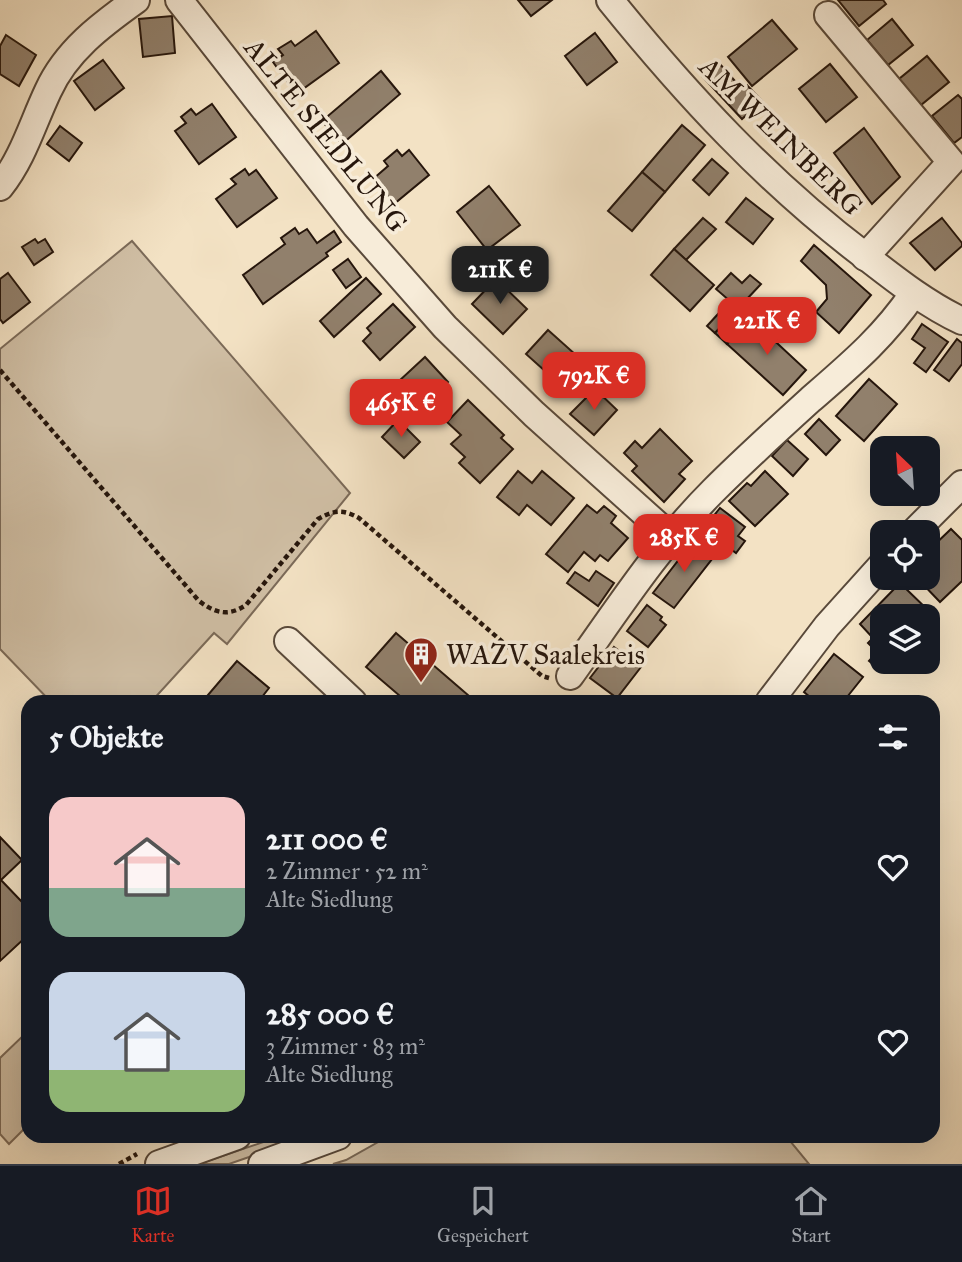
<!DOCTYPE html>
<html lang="de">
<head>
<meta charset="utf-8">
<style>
  body { margin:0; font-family:"IM FELL Great Primer",serif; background:#20242c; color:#f1f3f6; height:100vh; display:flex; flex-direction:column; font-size:26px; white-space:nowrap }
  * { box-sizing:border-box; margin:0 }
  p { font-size:23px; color:#9ea1a6 }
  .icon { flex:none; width:38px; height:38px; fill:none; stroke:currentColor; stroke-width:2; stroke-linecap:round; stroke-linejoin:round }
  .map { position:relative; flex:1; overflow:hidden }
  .side { position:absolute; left:21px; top:695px; width:919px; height:448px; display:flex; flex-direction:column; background:#171b24; border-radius:21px; box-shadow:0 7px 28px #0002 }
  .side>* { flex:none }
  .needle { width:46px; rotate:335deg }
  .fabs { position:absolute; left:870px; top:436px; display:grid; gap:14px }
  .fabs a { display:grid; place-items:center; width:70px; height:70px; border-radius:14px; background:#171b24; box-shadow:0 7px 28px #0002; font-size:35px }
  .price { position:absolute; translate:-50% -60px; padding:0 16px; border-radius:14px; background:#d93025; color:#fff; font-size:23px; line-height:46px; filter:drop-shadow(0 2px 4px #0008) }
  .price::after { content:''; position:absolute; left:50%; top:42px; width:21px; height:16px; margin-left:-10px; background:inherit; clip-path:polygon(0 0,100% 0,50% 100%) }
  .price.active { background:#222; color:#fff }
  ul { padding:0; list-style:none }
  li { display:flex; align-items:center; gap:21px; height:175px; padding:0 28px }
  li span { display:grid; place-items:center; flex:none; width:196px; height:140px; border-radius:21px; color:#555 }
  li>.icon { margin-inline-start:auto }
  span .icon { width:84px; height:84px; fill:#fffc; stroke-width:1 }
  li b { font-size:30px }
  h2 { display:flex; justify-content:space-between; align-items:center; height:84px; padding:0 28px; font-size:30px }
  .tabs { display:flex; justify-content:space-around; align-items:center; height:98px; border-top:2px solid #363941; background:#171b24; font-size:19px; color:#9ea1a6 }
  .tabs a { display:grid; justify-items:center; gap:4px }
  .tabs .active { color:#d93025 }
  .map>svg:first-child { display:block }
</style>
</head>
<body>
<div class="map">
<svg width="962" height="1164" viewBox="0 0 962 1164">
  <rect width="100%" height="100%" fill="#f3e2c4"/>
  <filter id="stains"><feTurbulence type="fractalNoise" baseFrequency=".00286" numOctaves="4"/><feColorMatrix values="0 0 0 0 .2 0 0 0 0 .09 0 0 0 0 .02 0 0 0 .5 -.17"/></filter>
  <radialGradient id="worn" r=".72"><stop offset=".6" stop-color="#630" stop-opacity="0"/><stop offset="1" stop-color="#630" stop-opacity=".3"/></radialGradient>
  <!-- green -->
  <g fill="#d0bfa5" stroke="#7b6a58" stroke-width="2">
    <path d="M 132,241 L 350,493 L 227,644 L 214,633 L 151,702 L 51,702 L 0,649 L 0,349 Z"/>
    <path d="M 28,1031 L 28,1125 L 9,1144 L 0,1134 L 0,1058 Z"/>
    <path d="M 281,1136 L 310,1136 L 229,1164 L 199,1164 Z"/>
    <path d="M 389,1136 L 786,1136 L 809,1164 L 333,1164 L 346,1160 Z"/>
  </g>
  <!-- building -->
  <g fill="#91806c" stroke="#26160c" stroke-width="2">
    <path d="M 518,0 L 552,0 L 531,16 Z"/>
    <path d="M 838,0 L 883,0 L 886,4 L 859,26 Z"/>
    <path d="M 172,16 L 175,53 L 143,57 L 139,19 Z"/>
    <path d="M 892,19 L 913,45 L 888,65 L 867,40 Z"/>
    <path d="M 772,20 L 797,49 L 752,86 L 728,57 Z"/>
    <path d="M 316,31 L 339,63 L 296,94 L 273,62 L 283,55 L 278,49 L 291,41 L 295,46 Z"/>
    <path d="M 595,33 L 617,62 L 587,85 L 565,56 Z"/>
    <path d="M 6,35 L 36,55 L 19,86 L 0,74 L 0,46 Z"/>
    <path d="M 927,56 L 949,82 L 921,105 L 899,79 Z"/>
    <path d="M 103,60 L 124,88 L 95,110 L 74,81 Z"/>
    <path d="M 719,63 L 742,89 L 747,85 L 762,101 L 742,119 L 703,77 Z"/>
    <path d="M 830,64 L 857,97 L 826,122 L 799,89 Z"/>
    <path d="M 381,71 L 400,94 L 342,144 L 322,121 Z"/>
    <path d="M 958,95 L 962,99 L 962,137 L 954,143 L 932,116 Z"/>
    <path d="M 212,104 L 236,137 L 199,164 L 175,131 L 186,123 L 181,117 L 191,109 L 196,115 Z"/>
    <path d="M 682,125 L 705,145 L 665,192 L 642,172 Z"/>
    <path d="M 60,126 L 82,143 L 69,161 L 47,144 Z"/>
    <path d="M 864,128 L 900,177 L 872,204 L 834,153 Z"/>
    <path d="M 397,150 L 402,156 L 409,150 L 429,175 L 394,204 L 373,179 L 388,166 L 384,161 Z"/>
    <path d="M 712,159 L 728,173 L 709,195 L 693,180 Z"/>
    <path d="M 245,169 L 249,175 L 256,170 L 277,198 L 237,227 L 216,199 L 236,184 L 231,179 Z"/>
    <path d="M 642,172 L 665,192 L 632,231 L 608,211 Z"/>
    <path d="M 489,186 L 520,225 L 487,250 L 457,212 Z"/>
    <path d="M 746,198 L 773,219 L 753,244 L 726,222 Z"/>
    <path d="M 703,218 L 716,229 L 686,260 L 674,249 Z"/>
    <path d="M 942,218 L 962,243 L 962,246 L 935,270 L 910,243 Z"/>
    <path d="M 295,228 L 299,234 L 307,229 L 317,243 L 334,231 L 341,242 L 326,253 L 328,256 L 263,304 L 243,275 L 285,244 L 281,238 Z"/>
    <path d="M 35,239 L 38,243 L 45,239 L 53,252 L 34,265 L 22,247 Z"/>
    <path d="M 814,245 L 871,295 L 839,333 L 816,312 L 827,299 L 826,285 L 801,261 Z"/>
    <path d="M 674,249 L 714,285 L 690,311 L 651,275 Z"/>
    <path d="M 348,259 L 361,277 L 346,288 L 333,270 Z"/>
    <path d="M 8,273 L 30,302 L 3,323 L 0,319 L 0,279 Z"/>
    <path d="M 731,273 L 742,283 L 750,275 L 761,284 L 715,333 L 707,326 L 730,301 L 716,289 Z"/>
    <path d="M 366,278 L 381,294 L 334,337 L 320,321 Z"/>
    <path d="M 496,279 L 527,309 L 503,334 L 472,304 Z"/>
    <path d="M 393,304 L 415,327 L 380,360 L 363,341 L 371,333 L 367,328 Z"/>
    <path d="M 738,309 L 751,319 L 727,344 L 715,333 Z"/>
    <path d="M 751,319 L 806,370 L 783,395 L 727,344 Z"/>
    <path d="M 768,321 L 778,329 L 771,337 L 762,329 Z"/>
    <path d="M 922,324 L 948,342 L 926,372 L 914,363 L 925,348 L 912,339 Z"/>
    <path d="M 548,330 L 586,364 L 564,388 L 526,354 Z"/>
    <path d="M 957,339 L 962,343 L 962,364 L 949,381 L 934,370 Z"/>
    <path d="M 425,357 L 448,382 L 422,406 L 399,381 Z"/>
    <path d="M 869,379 L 897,404 L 864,441 L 836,416 Z"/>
    <path d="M 595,389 L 617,410 L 594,435 L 570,414 Z"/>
    <path d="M 468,400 L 504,435 L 501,438 L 513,449 L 480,483 L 459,463 L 465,457 L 451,444 L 461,435 L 447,422 Z"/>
    <path d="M 819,419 L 840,440 L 826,455 L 805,434 Z"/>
    <path d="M 398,420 L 420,442 L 404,458 L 382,437 Z"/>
    <path d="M 660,429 L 692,461 L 679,474 L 685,479 L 664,502 L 632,471 L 637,466 L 624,453 L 635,441 L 642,448 Z"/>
    <path d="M 787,440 L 808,459 L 793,476 L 772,456 Z"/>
    <path d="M 518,471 L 532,483 L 542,471 L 574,498 L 551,525 L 527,505 L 519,515 L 497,497 Z"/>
    <path d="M 765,471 L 788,494 L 755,526 L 729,501 L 747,483 L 751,486 Z"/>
    <path d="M 587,505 L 597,513 L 604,506 L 616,516 L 611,523 L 628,538 L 608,561 L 600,555 L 595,561 L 584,552 L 568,572 L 546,554 Z"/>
    <path d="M 720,508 L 745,527 L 738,536 L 745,541 L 736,553 L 704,528 Z"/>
    <path d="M 951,529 L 962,540 L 962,581 L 940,602 L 917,578 L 928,578 L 928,551 Z"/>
    <path d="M 694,540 L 711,553 L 708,557 L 712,559 L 674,608 L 653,593 Z"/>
    <path d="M 596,571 L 614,583 L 598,606 L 567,583 L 575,572 L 589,581 Z"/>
    <path d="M 900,583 L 932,614 L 928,618 L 928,616 L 882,616 L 882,659 L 875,666 L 869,661 L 877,652 L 868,643 L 873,638 L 860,624 Z"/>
    <path d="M 647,605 L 662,617 L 660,620 L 666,625 L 648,647 L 627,631 Z"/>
    <path d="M 396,633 L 476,702 L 407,702 L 366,667 Z"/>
    <path d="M 614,647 L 641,667 L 617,698 L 590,678 Z"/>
    <path d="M 834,654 L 863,677 L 843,702 L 816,702 L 804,692 Z"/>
    <path d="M 237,661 L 269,688 L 258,702 L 202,702 Z"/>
    <path d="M 0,837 L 22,860 L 1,880 L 23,903 L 28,898 L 28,935 L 0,961 Z"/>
  </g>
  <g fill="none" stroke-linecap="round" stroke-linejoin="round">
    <!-- minor casing -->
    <g stroke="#59493a" stroke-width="30">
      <g id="minor">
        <path d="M 179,0 L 356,226 L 445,327 L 534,414 L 671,537"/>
        <path d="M 610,0 C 686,94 768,183 865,256 C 896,280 926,304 962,321"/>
        <path d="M 828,15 L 951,162 L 865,257"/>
        <path d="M 0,187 C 23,158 32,125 48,91 C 66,51 101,25 136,0"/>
        <path d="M 914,532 L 962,484"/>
        <path d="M 288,641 L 353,702"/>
        <path d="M 570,676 C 615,613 658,546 713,491 C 744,460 777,430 810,400 C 849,366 883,338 913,294"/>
        <path d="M 769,702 L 827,626 L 882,565"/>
        <path d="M 159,1164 L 237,1136"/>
        <path d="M 262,1164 L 338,1136"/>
      </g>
    </g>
    <!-- path -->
    <g stroke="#26160c" stroke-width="4.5" stroke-dasharray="5 3.5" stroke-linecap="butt">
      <path d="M 0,370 L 199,601 C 215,613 228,617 246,605 L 318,519 C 334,510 343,509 359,518 L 542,676 L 549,678"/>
      <path d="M 119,1164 L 137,1154"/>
    </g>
    <!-- minor -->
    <use href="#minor" stroke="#f7ecd9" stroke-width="26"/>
  </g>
  <!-- icons -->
  <defs>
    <g id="building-pin" transform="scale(1.75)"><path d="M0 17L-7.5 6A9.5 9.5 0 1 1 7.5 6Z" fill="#8f2418" stroke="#f7ecd9"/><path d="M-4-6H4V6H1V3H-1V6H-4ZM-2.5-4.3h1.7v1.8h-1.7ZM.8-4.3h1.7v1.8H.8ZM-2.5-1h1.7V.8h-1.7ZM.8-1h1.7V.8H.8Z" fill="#fff"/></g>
  </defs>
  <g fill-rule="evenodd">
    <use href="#building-pin" x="421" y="654"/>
  </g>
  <g text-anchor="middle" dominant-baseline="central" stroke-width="7" stroke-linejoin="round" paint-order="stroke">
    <!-- street labels -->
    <g font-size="28" fill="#26160c" stroke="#f7ecd9">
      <text transform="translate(326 135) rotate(51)">ALTE SIEDLUNG</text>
      <text transform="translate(781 136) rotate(44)">AM WEINBERG</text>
    </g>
    <!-- poi labels -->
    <g font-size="28" fill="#26160c" stroke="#f7ecd9" text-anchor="start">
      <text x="446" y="654">WAZV Saalekreis</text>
    </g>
  </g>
  <rect width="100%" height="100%" filter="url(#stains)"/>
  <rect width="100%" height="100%" fill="url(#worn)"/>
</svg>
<div class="fabs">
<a><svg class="needle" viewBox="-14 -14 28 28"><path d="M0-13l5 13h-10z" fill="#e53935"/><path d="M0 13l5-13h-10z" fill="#9ea1a6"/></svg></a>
<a><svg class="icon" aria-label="locate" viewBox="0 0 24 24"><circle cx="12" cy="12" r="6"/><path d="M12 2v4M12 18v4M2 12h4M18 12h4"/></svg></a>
<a><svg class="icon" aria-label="layers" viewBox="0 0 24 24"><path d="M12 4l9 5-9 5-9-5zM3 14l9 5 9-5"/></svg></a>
</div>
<b class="price active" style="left:500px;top:306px">211K €</b>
<b class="price" style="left:767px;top:357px">221K €</b>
<b class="price" style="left:594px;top:412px">792K €</b>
<b class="price" style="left:401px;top:439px">465K €</b>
<b class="price" style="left:684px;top:574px">285K €</b>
<section class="side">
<h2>5 Objekte<svg class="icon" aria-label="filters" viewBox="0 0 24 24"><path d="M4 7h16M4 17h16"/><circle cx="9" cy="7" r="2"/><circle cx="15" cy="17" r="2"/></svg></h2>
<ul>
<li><span style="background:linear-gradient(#f6c9c9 65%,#7fa58c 0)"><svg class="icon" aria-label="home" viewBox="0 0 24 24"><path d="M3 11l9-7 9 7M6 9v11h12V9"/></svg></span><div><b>211 000 €</b><p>2 Zimmer · 52 m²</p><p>Alte Siedlung</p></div><svg class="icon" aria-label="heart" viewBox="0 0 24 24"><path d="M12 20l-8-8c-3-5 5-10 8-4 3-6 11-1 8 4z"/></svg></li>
<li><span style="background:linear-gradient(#c9d6e8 70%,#8fb573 0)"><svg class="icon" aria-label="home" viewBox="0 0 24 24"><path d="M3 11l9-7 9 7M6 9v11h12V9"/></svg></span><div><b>285 000 €</b><p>3 Zimmer · 83 m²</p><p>Alte Siedlung</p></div><svg class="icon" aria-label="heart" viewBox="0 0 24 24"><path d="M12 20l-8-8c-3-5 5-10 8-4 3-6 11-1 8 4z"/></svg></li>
</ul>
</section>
</div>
<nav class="tabs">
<a class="active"><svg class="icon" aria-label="map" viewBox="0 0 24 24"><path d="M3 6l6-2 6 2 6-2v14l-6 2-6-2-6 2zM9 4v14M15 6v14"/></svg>Karte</a>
<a><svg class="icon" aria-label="saved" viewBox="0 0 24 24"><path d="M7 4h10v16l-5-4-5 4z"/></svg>Gespeichert</a>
<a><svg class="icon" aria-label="home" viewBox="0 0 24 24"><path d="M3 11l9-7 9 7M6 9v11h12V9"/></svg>Start</a>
</nav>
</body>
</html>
